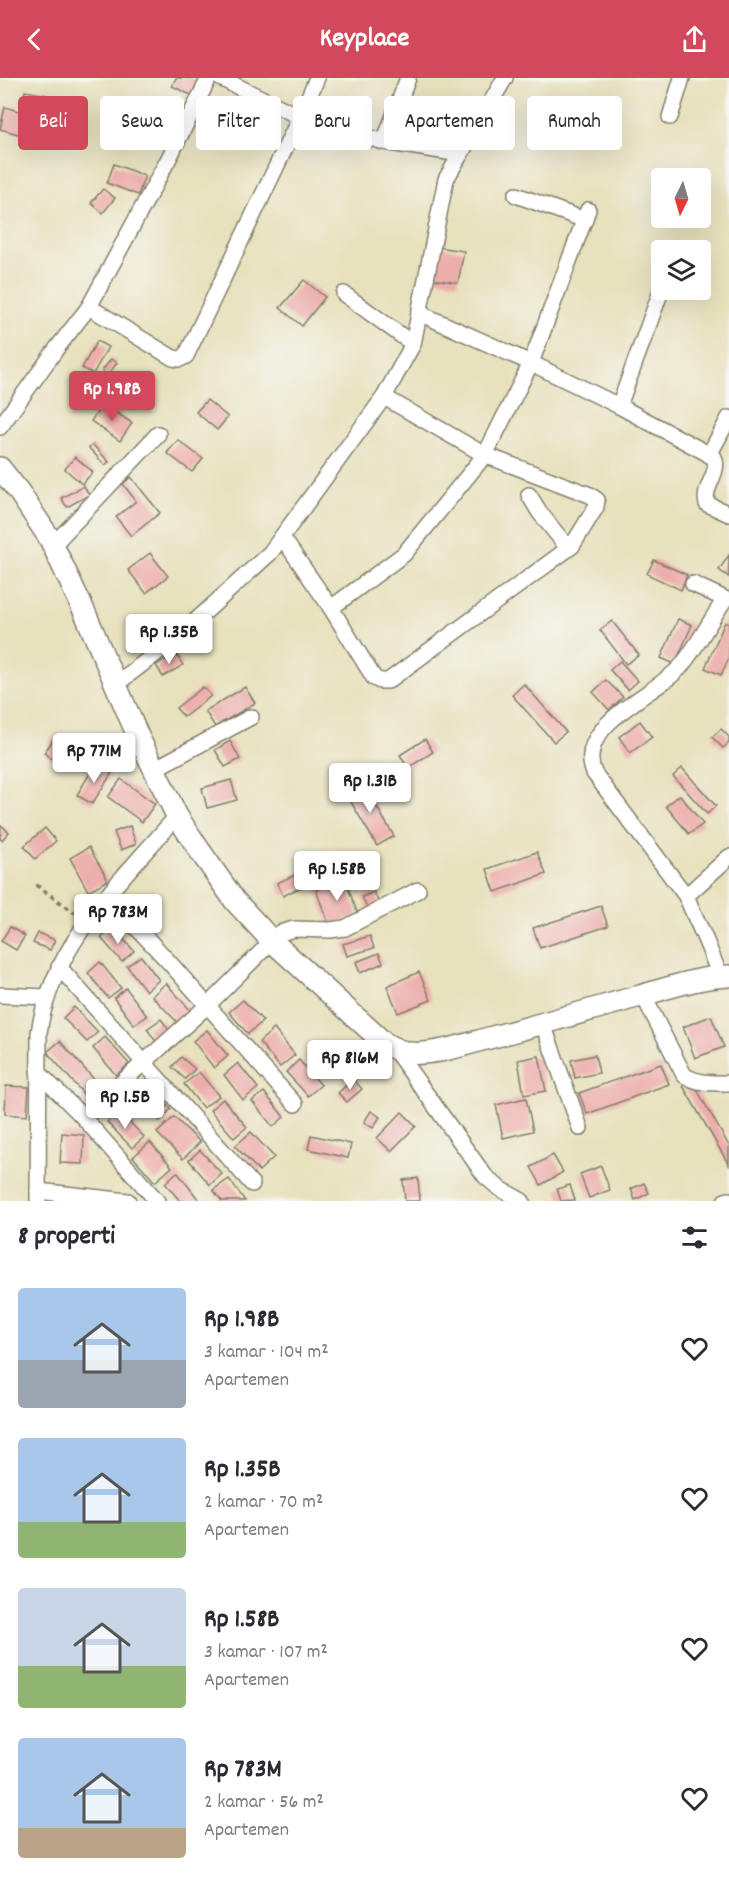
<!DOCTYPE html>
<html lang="id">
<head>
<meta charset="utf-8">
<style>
  body { margin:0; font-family:Dekko,sans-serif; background:#f2f2f3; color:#2b2b33; height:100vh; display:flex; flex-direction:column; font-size:22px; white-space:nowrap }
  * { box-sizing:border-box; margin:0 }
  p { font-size:20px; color:#7c7c81 }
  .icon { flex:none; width:33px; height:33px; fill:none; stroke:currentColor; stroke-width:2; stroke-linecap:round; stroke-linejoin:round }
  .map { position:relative; height:1123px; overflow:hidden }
  .drawer { display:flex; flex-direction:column; background:#fff; flex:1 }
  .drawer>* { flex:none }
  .top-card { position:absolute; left:18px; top:18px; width:693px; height:54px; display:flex; gap:12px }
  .needle { width:39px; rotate:185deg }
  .controls { position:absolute; left:651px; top:90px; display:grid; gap:12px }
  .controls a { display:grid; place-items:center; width:60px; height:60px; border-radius:6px; background:#fff; box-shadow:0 6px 24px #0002; font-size:30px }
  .price { position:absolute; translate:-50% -51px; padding:0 14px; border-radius:6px; background:#fff; color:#222; font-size:20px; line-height:39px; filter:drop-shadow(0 2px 3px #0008) }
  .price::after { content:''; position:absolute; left:50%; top:36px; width:18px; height:14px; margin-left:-9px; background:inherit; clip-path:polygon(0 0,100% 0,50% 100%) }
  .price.selected { background:#d1495b; color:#fff }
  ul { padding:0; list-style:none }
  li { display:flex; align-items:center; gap:18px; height:150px; padding:0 18px }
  li span { display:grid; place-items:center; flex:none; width:168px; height:120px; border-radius:6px; color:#555 }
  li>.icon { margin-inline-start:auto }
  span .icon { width:72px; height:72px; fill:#fffc; stroke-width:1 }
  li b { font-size:26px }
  h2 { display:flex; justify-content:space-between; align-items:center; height:72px; padding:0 18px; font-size:26px }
  .tag { padding:0 21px; border-radius:6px; background:#fff; box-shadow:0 6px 24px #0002; font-size:21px; line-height:54px }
  .tag.selected { background:#d1495b; color:#fff }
  header { display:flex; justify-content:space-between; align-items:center; height:78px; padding:0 18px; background:#d1495b; color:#fff; font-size:27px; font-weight:700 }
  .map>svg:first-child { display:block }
</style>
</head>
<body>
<header><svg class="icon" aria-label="back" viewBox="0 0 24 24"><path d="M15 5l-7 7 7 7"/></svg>Keyplace<svg class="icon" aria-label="share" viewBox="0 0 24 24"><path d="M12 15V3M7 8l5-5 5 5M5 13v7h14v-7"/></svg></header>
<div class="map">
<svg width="729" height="1123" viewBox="0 0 729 1123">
  <rect width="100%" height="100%" fill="#f6f6f2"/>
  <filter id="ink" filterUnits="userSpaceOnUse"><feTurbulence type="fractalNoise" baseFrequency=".0167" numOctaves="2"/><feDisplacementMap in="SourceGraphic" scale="12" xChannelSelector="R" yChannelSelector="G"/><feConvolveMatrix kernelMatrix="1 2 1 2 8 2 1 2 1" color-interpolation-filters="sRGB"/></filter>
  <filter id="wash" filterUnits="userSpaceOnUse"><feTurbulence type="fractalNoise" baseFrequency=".008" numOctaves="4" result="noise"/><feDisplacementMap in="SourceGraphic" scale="24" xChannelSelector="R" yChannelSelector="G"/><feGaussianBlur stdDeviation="1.35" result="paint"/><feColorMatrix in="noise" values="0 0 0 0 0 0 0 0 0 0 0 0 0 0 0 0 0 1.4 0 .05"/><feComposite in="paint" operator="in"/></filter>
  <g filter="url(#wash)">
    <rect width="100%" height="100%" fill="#e8e1bd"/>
    <g id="blocks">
      <!-- building -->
      <g fill="#edaeab">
        <path d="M 176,0 L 201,0 L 193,18 L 172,8 Z"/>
        <path d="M 25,13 L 48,17 L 45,33 L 22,28 Z"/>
        <path d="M 5,29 L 42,40 L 36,61 L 0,51 Z"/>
        <path d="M 114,86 L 145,98 L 138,117 L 107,105 Z"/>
        <path d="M 103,111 L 115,120 L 103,135 L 91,125 Z"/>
        <path d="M 438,169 L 464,173 L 458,205 L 433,201 Z"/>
        <path d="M 304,202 L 325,219 L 302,248 L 280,230 Z"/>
        <path d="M 97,263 L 108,269 L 93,296 L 82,290 Z"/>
        <path d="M 111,281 L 117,285 L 108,297 L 102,293 Z"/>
        <path d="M 207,322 L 228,339 L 217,352 L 196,334 Z"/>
        <path d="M 103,326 L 132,345 L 120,363 L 91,343 Z"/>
        <path d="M 178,362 L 203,381 L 192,394 L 167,375 Z"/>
        <path d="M 93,367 L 109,384 L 105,387 L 89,370 Z"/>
        <path d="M 75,379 L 93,394 L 82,406 L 65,391 Z"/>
        <path d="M 131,399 L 160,435 L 131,458 L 116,439 L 136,423 L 123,406 Z"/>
        <path d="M 84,408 L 89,417 L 67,429 L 61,420 Z"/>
        <path d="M 150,475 L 168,498 L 146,515 L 128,492 Z"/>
        <path d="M 729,477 L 729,499 L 719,492 Z"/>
        <path d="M 654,482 L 687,497 L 681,512 L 647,496 Z"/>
        <path d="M 678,541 L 692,547 L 675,586 L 661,580 Z"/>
        <path d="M 612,543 L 639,577 L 626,586 L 600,552 Z"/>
        <path d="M 725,544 L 729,546 L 729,580 L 721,597 L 705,590 Z"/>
        <path d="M 176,576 L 183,587 L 163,599 L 156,587 Z"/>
        <path d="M 620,583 L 638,603 L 628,612 L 610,592 Z"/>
        <path d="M 606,602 L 623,619 L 609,632 L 593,614 Z"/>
        <path d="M 524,606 L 566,654 L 554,664 L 512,617 Z"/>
        <path d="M 203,609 L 211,618 L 184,639 L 176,630 Z"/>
        <path d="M 245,609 L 255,625 L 215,649 L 205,633 Z"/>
        <path d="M 640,643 L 652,659 L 630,675 L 619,659 Z"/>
        <path d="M 721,651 L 729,659 L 729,665 L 723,670 L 712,659 Z"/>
        <path d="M 56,657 L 72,668 L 59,686 L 44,675 Z"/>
        <path d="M 425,661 L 433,674 L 408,690 L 400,677 Z"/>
        <path d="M 230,663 L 240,681 L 225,689 L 215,672 Z"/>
        <path d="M 96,685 L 112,695 L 92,726 L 77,717 Z"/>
        <path d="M 682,690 L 716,728 L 707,736 L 673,698 Z"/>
        <path d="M 121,701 L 155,726 L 142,744 L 108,719 Z"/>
        <path d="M 231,702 L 237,722 L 207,730 L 202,710 Z"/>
        <path d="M 362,704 L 394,758 L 377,768 L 345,714 Z"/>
        <path d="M 680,717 L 703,746 L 689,756 L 666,728 Z"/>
        <path d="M 1,747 L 9,754 L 2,762 L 0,761 Z"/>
        <path d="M 130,748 L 136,766 L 121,772 L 114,754 Z"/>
        <path d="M 45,750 L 56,763 L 35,781 L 24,768 Z"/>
        <path d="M 89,769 L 108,802 L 88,813 L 70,780 Z"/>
        <path d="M 537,774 L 546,796 L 495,814 L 487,791 Z"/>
        <path d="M 306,792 L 312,804 L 283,818 L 277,805 Z"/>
        <path d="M 345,801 L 358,837 L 329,847 L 316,812 Z"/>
        <path d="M 374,814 L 381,830 L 370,835 L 362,819 Z"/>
        <path d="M 601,828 L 608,848 L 540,870 L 533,850 Z"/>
        <path d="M 10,849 L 25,858 L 16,872 L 1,863 Z"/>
        <path d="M 113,849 L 134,873 L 122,884 L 101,860 Z"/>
        <path d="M 38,855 L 55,862 L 50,872 L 33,865 Z"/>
        <path d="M 370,858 L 374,870 L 347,878 L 343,866 Z"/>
        <path d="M 379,875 L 383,885 L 360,895 L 356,884 Z"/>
        <path d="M 141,878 L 159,902 L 146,913 L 127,888 Z"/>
        <path d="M 100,884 L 121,910 L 108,920 L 88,895 Z"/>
        <path d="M 419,894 L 431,922 L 398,935 L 387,908 Z"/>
        <path d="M 166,905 L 191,933 L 178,945 L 152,918 Z"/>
        <path d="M 126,910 L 147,938 L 134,947 L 114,920 Z"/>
        <path d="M 243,922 L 263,943 L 248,956 L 229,934 Z"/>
        <path d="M 74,929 L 98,954 L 87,964 L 63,940 Z"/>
        <path d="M 711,938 L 724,969 L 695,980 L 683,949 Z"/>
        <path d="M 161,941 L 171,955 L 157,965 L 147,951 Z"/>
        <path d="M 274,951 L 295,977 L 280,989 L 259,964 Z"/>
        <path d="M 207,952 L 228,978 L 214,990 L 193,963 Z"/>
        <path d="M 105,959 L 129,986 L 116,997 L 93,970 Z"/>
        <path d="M 60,963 L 99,1007 L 86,1019 L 47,974 Z"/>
        <path d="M 595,977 L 599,995 L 575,1000 L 571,982 Z"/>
        <path d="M 539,978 L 546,1013 L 524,1017 L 518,982 Z"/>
        <path d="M 181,979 L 195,991 L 185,1001 L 172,989 Z"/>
        <path d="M 299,982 L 321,1007 L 308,1018 L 286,994 Z"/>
        <path d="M 238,985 L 258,1010 L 243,1022 L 224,997 Z"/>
        <path d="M 661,986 L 669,1006 L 587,1036 L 579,1015 Z"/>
        <path d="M 199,994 L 219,1018 L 203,1030 L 184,1006 Z"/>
        <path d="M 353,1001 L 362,1011 L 347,1024 L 338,1015 Z"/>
        <path d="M 692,1003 L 729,1068 L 729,1087 L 683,1008 Z"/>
        <path d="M 6,1008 L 29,1009 L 27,1038 L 5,1036 Z"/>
        <path d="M 148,1010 L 171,1031 L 160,1043 L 137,1022 Z"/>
        <path d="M 264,1014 L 284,1039 L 273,1049 L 252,1023 Z"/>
        <path d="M 526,1020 L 533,1053 L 503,1060 L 496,1027 Z"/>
        <path d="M 223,1021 L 247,1049 L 234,1060 L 210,1032 Z"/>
        <path d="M 119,1033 L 144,1059 L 132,1070 L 107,1044 Z"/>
        <path d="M 371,1033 L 380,1039 L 373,1050 L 364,1044 Z"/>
        <path d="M 402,1034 L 416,1048 L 391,1073 L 377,1060 Z"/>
        <path d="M 174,1039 L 200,1064 L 183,1081 L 157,1055 Z"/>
        <path d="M 251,1054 L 274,1079 L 259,1093 L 235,1068 Z"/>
        <path d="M 62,1055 L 84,1057 L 83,1086 L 60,1085 Z"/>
        <path d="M 311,1057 L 351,1066 L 348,1080 L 308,1071 Z"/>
        <path d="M 150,1064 L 172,1089 L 155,1104 L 133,1079 Z"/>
        <path d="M 200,1072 L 222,1096 L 210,1107 L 189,1082 Z"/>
        <path d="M 553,1077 L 563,1094 L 541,1107 L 531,1089 Z"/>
        <path d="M 601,1088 L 610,1112 L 589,1120 L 580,1096 Z"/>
        <path d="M 177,1094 L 199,1122 L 198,1123 L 180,1123 L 165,1105 Z"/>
        <path d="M 418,1100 L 420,1123 L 405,1123 L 403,1102 Z"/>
        <path d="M 229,1101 L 245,1123 L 222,1123 L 213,1112 Z"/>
        <path d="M 644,1105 L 649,1115 L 635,1122 L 631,1111 Z"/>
        <path d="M 570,1107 L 575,1122 L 561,1123 L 557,1111 Z"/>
      </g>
    </g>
  </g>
  <g filter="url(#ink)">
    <use href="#blocks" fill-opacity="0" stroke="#827e6c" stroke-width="1.5"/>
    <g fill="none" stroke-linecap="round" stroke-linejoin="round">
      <!-- street casing -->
      <g stroke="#827e6c" stroke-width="18">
        <g id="street">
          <path d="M 220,0 L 300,39 L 384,64 L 460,76"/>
          <path d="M 670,39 L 682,0"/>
          <path d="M 384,64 L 408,0"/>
          <path d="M 516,117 L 585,142"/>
          <path d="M 344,216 L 413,266"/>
          <path d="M 89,229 L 173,280 L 180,281 L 186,278 L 300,39 L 317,0"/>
          <path d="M 419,235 L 531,285 L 619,328 L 661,213"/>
          <path d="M 619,328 L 714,379 C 721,395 702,409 707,426 L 729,436"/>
          <path d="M 0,349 L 57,270 L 89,229 L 170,78 L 209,0"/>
          <path d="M 709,377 L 729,340"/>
          <path d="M 529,417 L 540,435 L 568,470"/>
          <path d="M 282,459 L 331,530 L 374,600 L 380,603 L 388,603 L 572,468 L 596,429 L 597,422 L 590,417 L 485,377 L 384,319"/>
          <path d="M 53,467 L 158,356"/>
          <path d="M 693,506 L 725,521 C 710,543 698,567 682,587 C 659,616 573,646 594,695 L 686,818 L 706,863 L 720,898"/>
          <path d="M 331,530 L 404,476 L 485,377 L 531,285 L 588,132"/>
          <path d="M 115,607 L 180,557 L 270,475 L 384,319 L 413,266 L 446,101 L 505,0"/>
          <path d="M 154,691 L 251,639"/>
          <path d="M 107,818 L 168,883 L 295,1026"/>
          <path d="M 686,818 L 729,779"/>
          <path d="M 59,889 L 252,1106"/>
          <path d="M 0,917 L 47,919"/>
          <path d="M 643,917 L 684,997 C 698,1006 713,1005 729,1005"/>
          <path d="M 543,946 L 580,1050"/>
          <path d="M 395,972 L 485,1098 L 499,1110 L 522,1123"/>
          <path d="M 38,994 L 83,1039"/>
          <path d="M 38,1113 L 128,1123"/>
          <path d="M 38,1123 L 39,955 C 50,869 123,800 177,738"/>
          <path d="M 157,1123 L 83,1039 L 207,928 L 280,855 L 294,851 L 330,852 L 345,850 L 418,812"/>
          <path d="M 725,1123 L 729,1122"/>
        </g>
      </g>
      <!-- secondary casing -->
      <g stroke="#827e6c" stroke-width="24">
        <path id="secondary" d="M 0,390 L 19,414 L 50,461 L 85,535 L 137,656 L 177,738 L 200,773 L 235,823 L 272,863 L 383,964 C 395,972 407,977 422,975 C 444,974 467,966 489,960 C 539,947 589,932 640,918 C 668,910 699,899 729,898"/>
      </g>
      <!-- path -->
      <path stroke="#827e6c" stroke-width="4" stroke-dasharray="4.5 4.5" stroke-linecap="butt" d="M 36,807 L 75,835"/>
      <!-- street -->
      <use href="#street" stroke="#fff" stroke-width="15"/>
      <!-- secondary -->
      <use href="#secondary" stroke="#fff" stroke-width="21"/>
    </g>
  </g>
</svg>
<div class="controls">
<a><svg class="needle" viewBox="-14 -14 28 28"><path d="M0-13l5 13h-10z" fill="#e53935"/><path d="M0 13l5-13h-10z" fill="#7c7c81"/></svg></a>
<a><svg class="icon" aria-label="layers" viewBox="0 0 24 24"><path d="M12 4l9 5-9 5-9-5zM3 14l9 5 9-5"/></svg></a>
</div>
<b class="price selected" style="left:112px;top:344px">Rp 1.98B</b>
<b class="price" style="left:169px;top:587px">Rp 1.35B</b>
<b class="price" style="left:94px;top:706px">Rp 771M</b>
<b class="price" style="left:370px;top:736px">Rp 1.31B</b>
<b class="price" style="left:337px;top:824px">Rp 1.58B</b>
<b class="price" style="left:118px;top:867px">Rp 783M</b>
<b class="price" style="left:350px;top:1013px">Rp 816M</b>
<b class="price" style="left:125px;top:1052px">Rp 1.5B</b>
<div class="top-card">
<a class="tag selected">Beli</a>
<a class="tag">Sewa</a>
<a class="tag">Filter</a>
<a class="tag">Baru</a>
<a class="tag">Apartemen</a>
<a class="tag">Rumah</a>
</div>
</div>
<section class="drawer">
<h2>8 properti<svg class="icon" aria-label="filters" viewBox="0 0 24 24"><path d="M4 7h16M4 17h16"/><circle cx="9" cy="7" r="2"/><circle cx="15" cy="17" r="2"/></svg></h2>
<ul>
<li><span style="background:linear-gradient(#a9c7e8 60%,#9aa5b1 0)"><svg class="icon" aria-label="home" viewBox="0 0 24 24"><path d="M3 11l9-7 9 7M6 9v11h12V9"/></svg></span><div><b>Rp 1.98B</b><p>3 kamar · 104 m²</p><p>Apartemen</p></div><svg class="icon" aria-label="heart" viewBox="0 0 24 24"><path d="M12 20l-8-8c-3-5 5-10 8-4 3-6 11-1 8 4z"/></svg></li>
<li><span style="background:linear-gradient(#a9c7e8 70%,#8fb573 0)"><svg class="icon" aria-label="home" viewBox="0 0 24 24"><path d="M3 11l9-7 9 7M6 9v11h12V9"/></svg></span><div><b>Rp 1.35B</b><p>2 kamar · 70 m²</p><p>Apartemen</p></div><svg class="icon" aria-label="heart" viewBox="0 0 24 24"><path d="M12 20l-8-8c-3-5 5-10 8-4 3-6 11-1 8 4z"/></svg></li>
<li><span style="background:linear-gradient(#c9d6e8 65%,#8fb573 0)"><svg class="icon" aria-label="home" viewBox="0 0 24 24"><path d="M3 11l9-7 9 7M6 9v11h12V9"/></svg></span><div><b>Rp 1.58B</b><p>3 kamar · 107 m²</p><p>Apartemen</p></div><svg class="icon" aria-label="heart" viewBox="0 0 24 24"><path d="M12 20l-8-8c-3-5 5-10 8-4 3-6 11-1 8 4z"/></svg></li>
<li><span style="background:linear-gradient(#a9c7e8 75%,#b9a48a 0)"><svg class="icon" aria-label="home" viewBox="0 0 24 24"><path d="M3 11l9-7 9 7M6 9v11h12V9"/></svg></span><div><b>Rp 783M</b><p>2 kamar · 56 m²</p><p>Apartemen</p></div><svg class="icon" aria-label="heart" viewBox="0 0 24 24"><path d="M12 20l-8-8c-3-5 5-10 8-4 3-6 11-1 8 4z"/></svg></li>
</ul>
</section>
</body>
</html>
